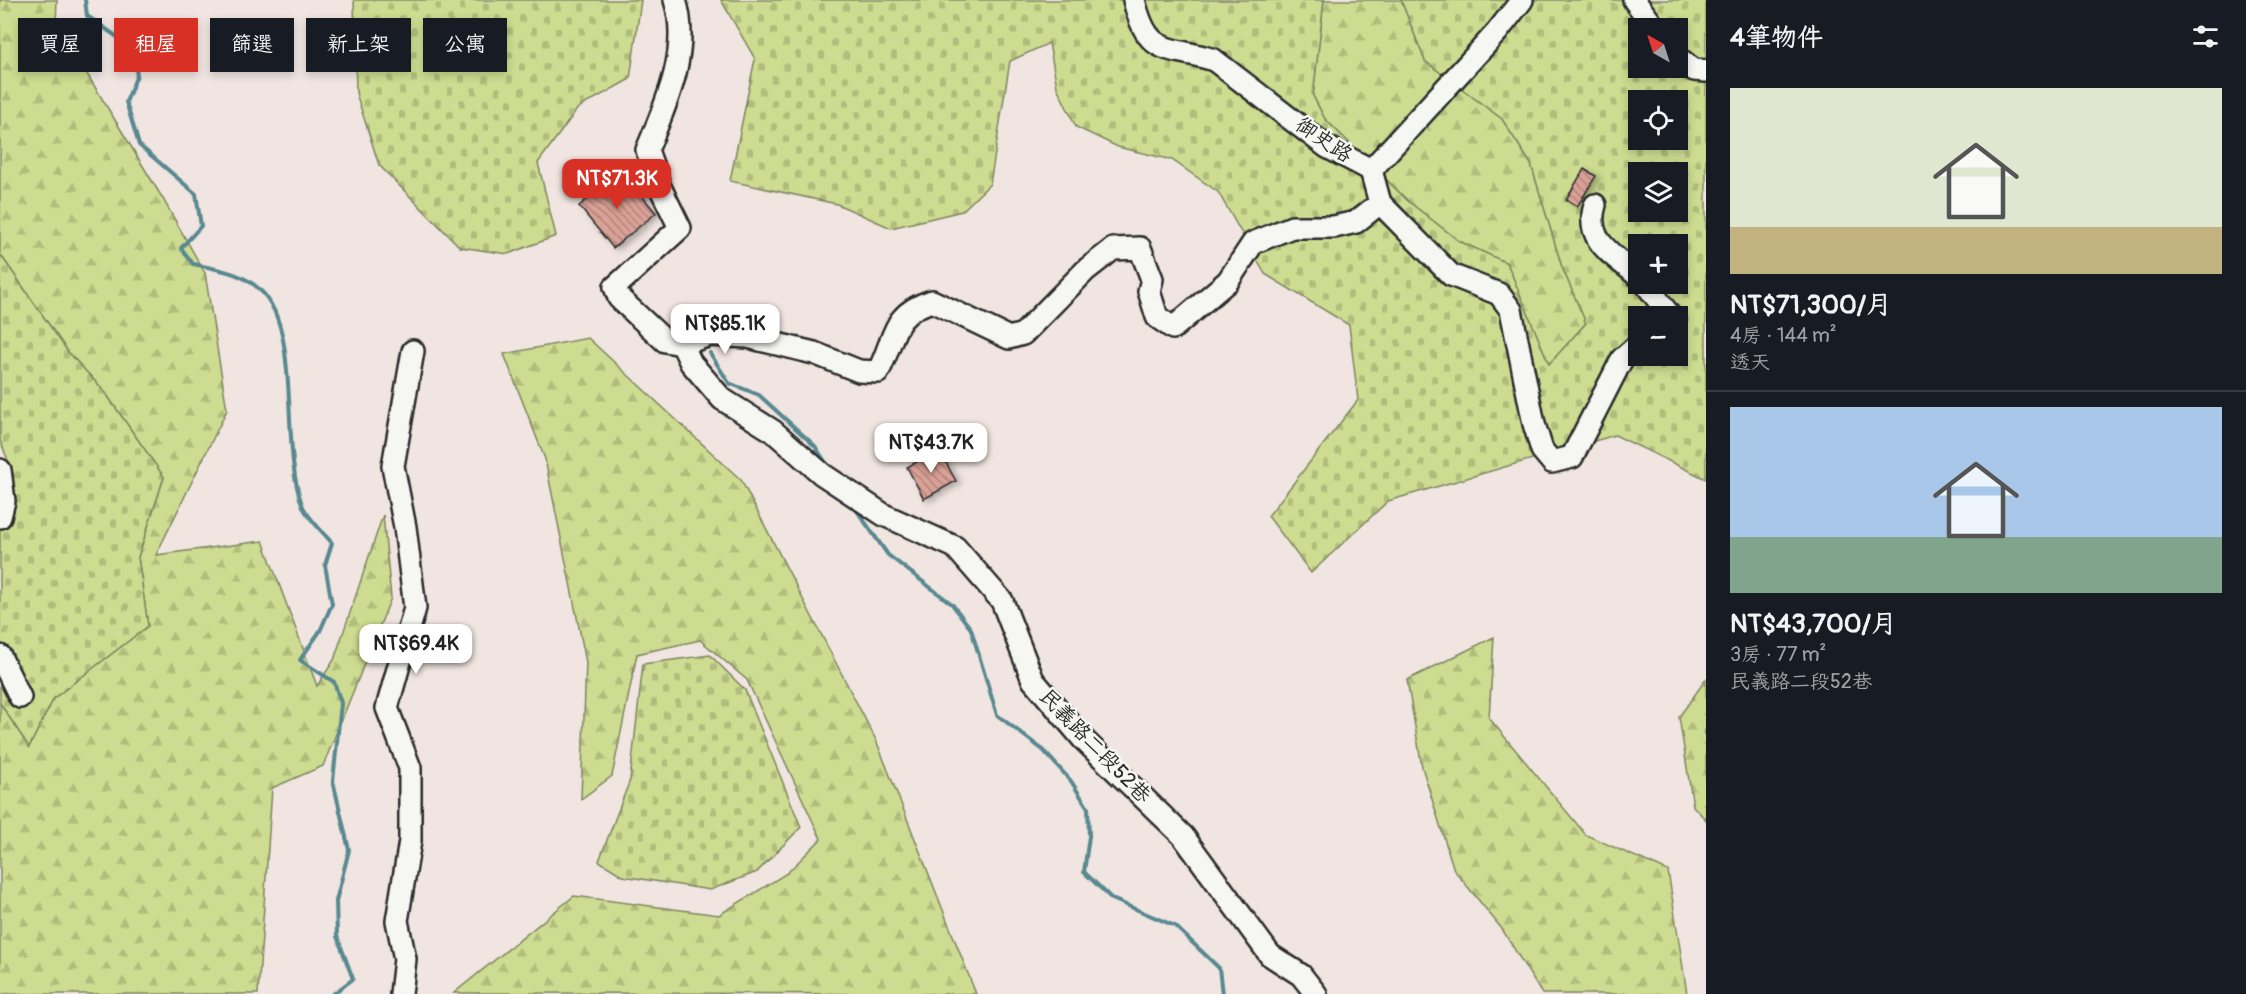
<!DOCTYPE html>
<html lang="zh-TW">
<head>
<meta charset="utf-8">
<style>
  body { margin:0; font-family:Pangolin,"LXGW WenKai TC",sans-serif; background:#20242c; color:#f1f3f6; height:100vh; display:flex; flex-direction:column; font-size:22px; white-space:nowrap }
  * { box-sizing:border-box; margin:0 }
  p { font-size:20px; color:#9ea1a6 }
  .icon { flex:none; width:33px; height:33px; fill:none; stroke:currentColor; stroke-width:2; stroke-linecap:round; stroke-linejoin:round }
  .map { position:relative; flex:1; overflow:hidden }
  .panel { display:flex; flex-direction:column; background:#171b24; width:540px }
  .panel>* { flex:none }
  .top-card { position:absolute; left:18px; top:18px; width:570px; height:54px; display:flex; gap:12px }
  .needle { width:39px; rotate:321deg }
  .buttons { position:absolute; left:1628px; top:18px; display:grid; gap:12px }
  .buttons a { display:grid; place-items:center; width:60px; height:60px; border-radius:0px; background:#171b24; box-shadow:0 3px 9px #0003; font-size:30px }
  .price { position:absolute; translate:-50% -51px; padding:0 14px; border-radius:12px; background:#fff; color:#222; font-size:20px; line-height:39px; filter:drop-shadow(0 2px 3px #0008) }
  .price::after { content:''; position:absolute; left:50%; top:36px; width:18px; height:14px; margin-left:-9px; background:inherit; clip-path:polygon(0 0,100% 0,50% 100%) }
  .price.on { background:#d93025; color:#fff }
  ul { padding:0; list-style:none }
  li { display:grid; align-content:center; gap:12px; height:318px; padding:0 24px }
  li+li { border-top:2px solid #363941 }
  li span { display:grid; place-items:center; height:186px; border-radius:0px; color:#555 }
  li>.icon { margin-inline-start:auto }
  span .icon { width:108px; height:108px; fill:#fffc; stroke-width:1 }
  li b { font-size:26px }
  h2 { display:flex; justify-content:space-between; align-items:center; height:72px; padding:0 24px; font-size:26px }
  .pill { padding:0 21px; border-radius:0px; background:#171b24; box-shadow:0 3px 9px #0003; font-size:21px; line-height:54px }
  .pill.on { background:#d93025; color:#fff }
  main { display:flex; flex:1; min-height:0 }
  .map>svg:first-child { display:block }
</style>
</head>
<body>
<main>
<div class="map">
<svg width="1706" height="994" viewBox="0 0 1706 994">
  <defs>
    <pattern id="forest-firs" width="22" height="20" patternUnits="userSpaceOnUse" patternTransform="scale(1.5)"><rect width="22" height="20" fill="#cddc90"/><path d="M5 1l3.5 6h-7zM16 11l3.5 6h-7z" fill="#b0bd7c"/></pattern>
    <pattern id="cemetery-stones" width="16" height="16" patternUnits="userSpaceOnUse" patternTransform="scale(1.5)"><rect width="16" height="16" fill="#cddc90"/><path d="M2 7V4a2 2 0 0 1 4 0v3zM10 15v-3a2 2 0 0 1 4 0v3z" fill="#b0bd7c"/></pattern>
    <pattern id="building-back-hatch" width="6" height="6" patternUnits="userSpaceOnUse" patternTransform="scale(1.5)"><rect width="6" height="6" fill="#daa196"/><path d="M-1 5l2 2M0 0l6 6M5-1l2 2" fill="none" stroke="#b1837b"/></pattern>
    <filter id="shadow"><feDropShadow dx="4.5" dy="2.5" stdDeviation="3" flood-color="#0004"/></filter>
  </defs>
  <rect width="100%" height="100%" fill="#f0e5e0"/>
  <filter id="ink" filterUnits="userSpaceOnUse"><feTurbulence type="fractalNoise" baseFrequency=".0167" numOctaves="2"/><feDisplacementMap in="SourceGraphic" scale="12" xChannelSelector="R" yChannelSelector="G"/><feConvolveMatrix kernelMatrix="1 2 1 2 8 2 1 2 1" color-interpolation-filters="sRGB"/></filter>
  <g filter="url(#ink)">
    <!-- forest -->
    <g fill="url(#forest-firs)" stroke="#7c845e" stroke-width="1.5">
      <path d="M 0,0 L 57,0 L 56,23 L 163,199 L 205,273 L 227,410 L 156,555 L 263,541 L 317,686 L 334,660 L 383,515 L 391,598 L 323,766 L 272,788 L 258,994 L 0,994 L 0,703 L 29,747 L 54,698 L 148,626 L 138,557 L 164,477 L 104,391 L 68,352 L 0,254 Z"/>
      <path d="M 1324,0 L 1401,0 L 1425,61 L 1502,119 L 1531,164 L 1562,267 L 1586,323 L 1549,365 L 1507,263 L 1459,241 L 1409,202 L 1325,119 L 1313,96 Z"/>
      <path d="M 588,338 L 741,480 L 876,740 L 976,994 L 454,993 L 574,896 L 719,915 L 787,873 L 821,839 L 747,680 L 700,640 L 637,654 L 612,776 L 581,799 L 586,662 L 545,459 L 504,354 Z"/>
      <path d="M 1494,637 L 1489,718 L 1586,835 L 1668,871 L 1687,994 L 1542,994 L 1502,929 L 1454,870 L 1422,767 L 1407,680 Z"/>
      <path d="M 1706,679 L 1706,820 L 1693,806 L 1679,717 Z"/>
    </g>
    <!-- cemetery -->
    <g fill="url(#cemetery-stones)" stroke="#7c845e" stroke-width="1.5" fill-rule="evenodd">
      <path d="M 354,0 L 641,0 L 630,79 L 578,108 L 538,163 L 556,236 L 508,254 L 460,247 L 379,165 L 356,93 Z"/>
      <path d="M 721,0 L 1324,0 L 1313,96 L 1325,119 L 1409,202 L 1459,241 L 1507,263 L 1549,364 L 1586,323 L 1562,267 L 1531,164 L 1502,119 L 1425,61 L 1401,0 L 1706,0 L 1706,479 L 1615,435 L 1388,501 L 1311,573 L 1268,516 L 1358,400 L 1349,325 L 1265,274 L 1218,192 L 1172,160 L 1118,147 L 1076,127 L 1057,87 L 1049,43 L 1010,61 L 990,184 L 962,211 L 891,228 L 837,204 L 730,181 L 755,59 ZM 1638,28 L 1677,28 L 1677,68 L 1638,68 ZM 1638,100 L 1677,100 L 1677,140 L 1638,140 ZM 1638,172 L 1677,172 L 1677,212 L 1638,212 ZM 1638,244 L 1677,244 L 1677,284 L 1638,284 ZM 1638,316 L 1677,316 L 1677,356 L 1638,356 Z"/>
      <path d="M 0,254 L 68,352 L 104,391 L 164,477 L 138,557 L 148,626 L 54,698 L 29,747 L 0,703 L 0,516 L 14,476 L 0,440 Z"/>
      <path d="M 710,655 L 745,690 L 801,827 L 757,872 L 710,890 L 623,876 L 599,861 L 630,780 L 643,664 Z"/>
    </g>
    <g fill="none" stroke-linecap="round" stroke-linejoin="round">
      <!-- stream -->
      <g stroke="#598890" stroke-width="4">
        <path d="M 85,0 L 87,16 L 132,47 L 137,75 L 126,102 L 139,145 L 196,194 L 201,226 L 181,248 L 193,264 C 216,269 242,272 260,290 C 303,330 279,448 303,507 C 309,519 323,532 332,543 L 325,565 L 332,604 L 320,631 L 300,660 L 334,682 L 341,703 L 333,781 L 349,850 L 336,901 L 337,936 L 353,979 L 333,994"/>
        <path d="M 710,353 L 729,383 L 759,395 L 815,446 L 828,466"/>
        <path d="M 853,505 L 888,555 L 952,604 L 971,629 L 997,715 L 1043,750 L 1071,781 L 1088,808 L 1089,836 L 1084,872 L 1112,899 L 1175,926 L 1219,968 L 1222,994"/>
        <path d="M 1706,731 L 1706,734"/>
      </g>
    </g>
    <!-- building -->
    <g fill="url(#building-back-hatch)" stroke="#2b2b2b" stroke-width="1.5" filter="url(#shadow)">
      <path d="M 1584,169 L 1596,176 L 1577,207 L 1566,200 Z"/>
      <path d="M 621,171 L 656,213 L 613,248 L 579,206 Z"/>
      <path d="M 939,450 L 956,481 L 924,499 L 907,467 Z"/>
    </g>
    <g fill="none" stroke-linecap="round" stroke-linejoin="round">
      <!-- minor casing -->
      <g stroke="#2b2b2b" stroke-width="26">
        <g id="minor">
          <path d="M 675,0 C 691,50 666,104 647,150 L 660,187 L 680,228 L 615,287 L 619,298 L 665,341 L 682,344"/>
          <path d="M 1134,0 C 1148,58 1166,45 1214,60 L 1327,147 L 1371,170"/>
          <path d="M 1634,0 L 1655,28"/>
          <path d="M 1677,57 L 1694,70 L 1706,71"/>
          <path d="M 1371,170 L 1497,32 L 1522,0"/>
          <path d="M 1380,203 L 1451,275 L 1499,294 L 1511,310 L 1534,424 L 1542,450 L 1552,462 L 1572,457 L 1622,359 L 1638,345"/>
          <path d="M 1595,205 C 1584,241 1614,255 1638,276"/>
          <path d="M 1646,284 L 1670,316"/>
          <path d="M 0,470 L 4,501 L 0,517"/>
          <path d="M 0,656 L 20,697"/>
          <path d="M 401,994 L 405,959 L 397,921 L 410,841 L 410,768 L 387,708 L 415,608 L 405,527 L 393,466 L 413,351"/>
          <path d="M 1316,994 L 1301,975 L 1270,955 L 1183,836 L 1084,740 L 1033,680 L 1002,601 L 955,547 L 884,515 L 822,474 L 773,431 L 722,399 L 691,363 L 682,344 L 710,335 L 748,337 L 814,353 L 859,371 L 878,372 C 896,338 890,314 932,301 L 1009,338 L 1023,334 L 1086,270 L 1113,249 L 1140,248 L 1152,279 L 1149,291 L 1157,317 L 1173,328 L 1228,281 L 1253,243 L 1292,227 L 1334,227 L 1356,222 L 1380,203 L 1371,170"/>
        </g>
      </g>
      <!-- minor -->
      <use href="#minor" stroke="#f6f6f2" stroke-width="21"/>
    </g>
  </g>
  <g text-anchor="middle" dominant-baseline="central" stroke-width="5" stroke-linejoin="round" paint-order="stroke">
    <!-- street labels -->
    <g font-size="21" fill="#2b2b2b" stroke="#f6f6f2">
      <text transform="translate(1324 140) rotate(34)">御史路</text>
      <text transform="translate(1095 746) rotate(46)">民義路二段52巷</text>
    </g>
  </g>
</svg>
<div class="buttons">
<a><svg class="needle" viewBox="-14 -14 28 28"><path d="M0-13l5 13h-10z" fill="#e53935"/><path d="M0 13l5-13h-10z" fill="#9ea1a6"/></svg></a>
<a><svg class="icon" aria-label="locate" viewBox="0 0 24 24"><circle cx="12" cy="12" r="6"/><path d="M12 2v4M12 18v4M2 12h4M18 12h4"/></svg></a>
<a><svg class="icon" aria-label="layers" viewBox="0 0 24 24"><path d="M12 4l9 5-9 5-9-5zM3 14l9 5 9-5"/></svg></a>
<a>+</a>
<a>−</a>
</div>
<b class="price on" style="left:617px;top:210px">NT$71.3K</b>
<b class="price" style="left:725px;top:355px">NT$85.1K</b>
<b class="price" style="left:931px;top:474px">NT$43.7K</b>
<b class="price" style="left:416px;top:675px">NT$69.4K</b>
<div class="top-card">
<a class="pill">買屋</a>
<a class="pill on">租屋</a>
<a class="pill">篩選</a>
<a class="pill">新上架</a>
<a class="pill">公寓</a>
</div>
</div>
<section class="panel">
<h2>4筆物件<svg class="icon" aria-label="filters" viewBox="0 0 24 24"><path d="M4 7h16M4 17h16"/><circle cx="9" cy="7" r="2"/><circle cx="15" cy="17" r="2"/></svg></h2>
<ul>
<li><span style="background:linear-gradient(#dfe7d0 75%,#c2b280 0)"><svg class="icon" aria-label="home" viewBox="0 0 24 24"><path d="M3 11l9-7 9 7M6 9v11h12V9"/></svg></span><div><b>NT$71,300/月</b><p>4房 · 144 m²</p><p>透天</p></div></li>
<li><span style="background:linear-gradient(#a9c7e8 70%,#7fa58c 0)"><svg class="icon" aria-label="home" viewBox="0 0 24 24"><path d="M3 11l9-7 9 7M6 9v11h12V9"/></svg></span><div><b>NT$43,700/月</b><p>3房 · 77 m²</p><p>民義路二段52巷</p></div></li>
</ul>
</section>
</main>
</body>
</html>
